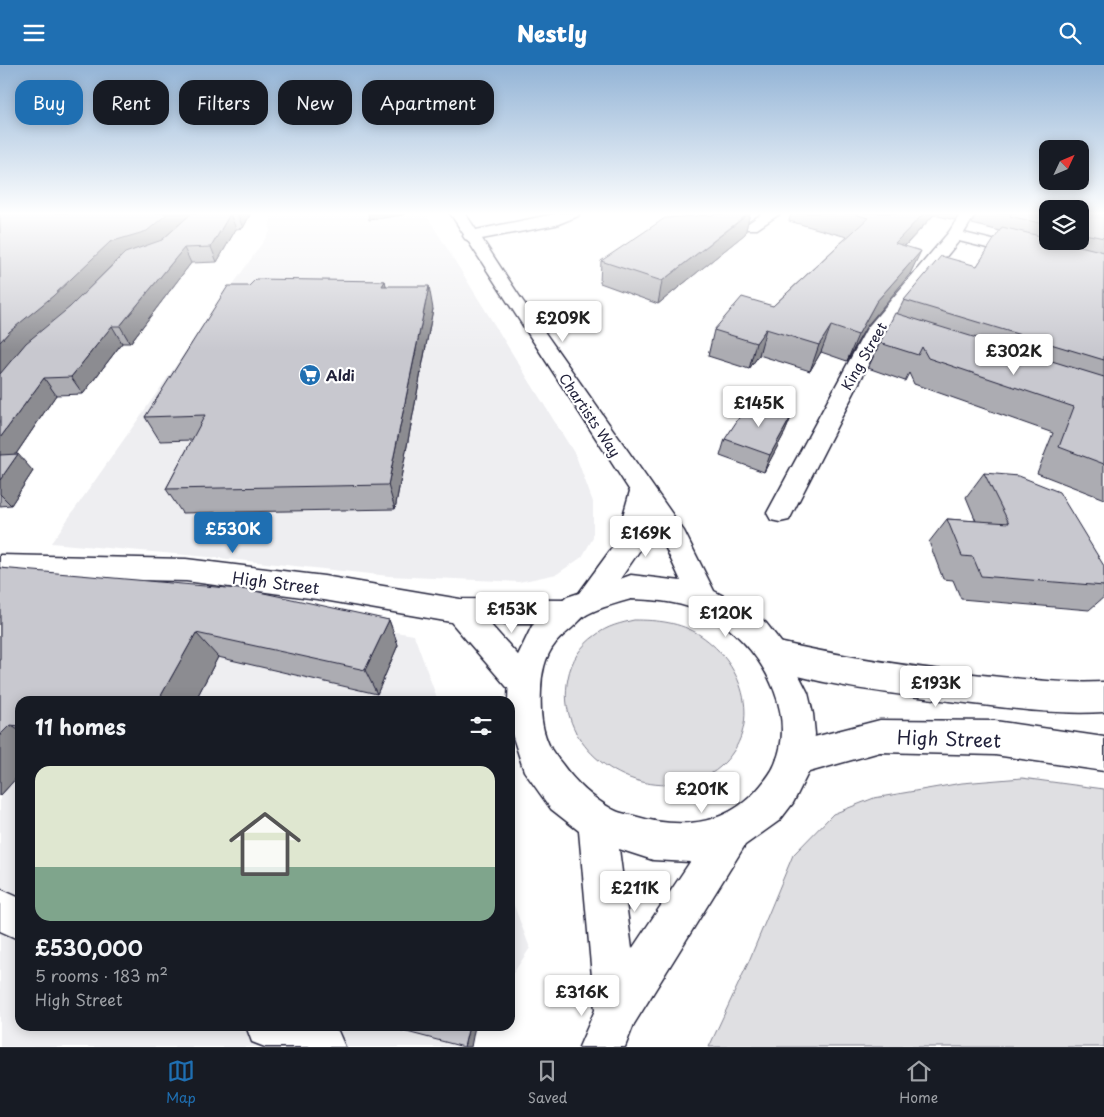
<!DOCTYPE html>
<html lang="en">
<head>
<meta charset="utf-8">
<style>
  body { margin:0; font-family:"Playpen Sans",sans-serif; background:#20242c; color:#f1f3f6; height:100vh; display:flex; flex-direction:column; font-size:19px; white-space:nowrap }
  * { box-sizing:border-box; margin:0 }
  p { font-size:16px; color:#9ea1a6 }
  .icon { flex:none; width:28px; height:28px; fill:none; stroke:currentColor; stroke-width:2; stroke-linecap:round; stroke-linejoin:round }
  .map { position:relative; flex:1; overflow:hidden }
  .side { position:absolute; left:15px; top:631px; width:500px; height:335px; display:flex; flex-direction:column; background:#171b24; border-radius:15px; box-shadow:0 2px 12px #0003 }
  .side>* { flex:none }
  .hud { position:absolute; left:15px; top:15px; width:500px; height:45px; display:flex; gap:10px }
  .needle { width:32px; rotate:46deg }
  .tools { position:absolute; left:1039px; top:75px; display:grid; gap:10px }
  .tools a { display:grid; place-items:center; width:50px; height:50px; border-radius:10px; background:#171b24; box-shadow:0 2px 12px #0003; font-size:25px }
  .price { position:absolute; translate:-50% -42px; padding:0 11px; border-radius:5px; background:#fff; color:#222; font-size:16px; line-height:32px; filter:drop-shadow(0 1px 2px #0008) }
  .price::after { content:''; position:absolute; left:50%; top:30px; width:15px; height:11px; margin-left:-8px; background:inherit; clip-path:polygon(0 0,100% 0,50% 100%) }
  .price.on { background:#1f6fb2; color:#fff }
  ul { padding:0; list-style:none }
  li { display:grid; align-content:center; gap:10px; height:265px; padding:0 20px }
  li span { display:grid; place-items:center; height:155px; border-radius:15px; color:#555 }
  li>.icon { margin-inline-start:auto }
  span .icon { width:90px; height:90px; fill:#fffc; stroke-width:1 }
  li b { font-size:21px }
  h2 { display:flex; justify-content:space-between; align-items:center; height:60px; padding:0 20px; font-size:21px }
  .tag { padding:0 18px; border-radius:15px; background:#171b24; box-shadow:0 2px 12px #0003; font-size:18px; line-height:45px }
  .tag.on { background:#1f6fb2; color:#fff }
  header { display:flex; justify-content:space-between; align-items:center; height:65px; padding:0 20px; background:#1f6fb2; color:#fff; font-size:22px; font-weight:800 }
  .menu { display:flex; justify-content:space-around; align-items:center; height:70px; border-top:1px solid #363941; background:#171b24; font-size:14px; color:#9ea1a6 }
  .menu a { display:grid; justify-items:center; gap:2px }
  .menu .on { color:#1f6fb2 }
  .map>svg:first-child { display:block }
</style>
</head>
<body>
<header><svg class="icon" aria-label="menu" viewBox="0 0 24 24"><path d="M4 6h16M4 12h16M4 18h16"/></svg>Nestly<svg class="icon" aria-label="search" viewBox="0 0 24 24"><circle cx="10" cy="10" r="6"/><path d="M15 15l6 6"/></svg></header>
<div class="map">
<svg width="1104" height="982" viewBox="0 0 1104 982">
  <rect width="100%" height="100%" fill="#fff"/>
  <filter id="ink" filterUnits="userSpaceOnUse"><feTurbulence type="fractalNoise" baseFrequency=".02" numOctaves="2"/><feDisplacementMap in="SourceGraphic" scale="10" xChannelSelector="R" yChannelSelector="G"/><feConvolveMatrix kernelMatrix="1 2 1 2 8 2 1 2 1" color-interpolation-filters="sRGB"/></filter>
  <g filter="url(#ink)">
    <!-- built -->
    <g fill="#eeeef1">
      <path d="M 271,148 L 425,148 L 576,391 L 593,437 L 593,473 L 582,492 L 557,509 L 519,517 L 389,511 L 209,492 L 51,478 L 270,167 Z"/>
      <path d="M 0,529 L 207,536 L 414,570 L 438,636 L 20,636 L 20,961 L 478,961 L 465,982 L 0,982 Z"/>
      <path d="M 510,830 L 530,883 L 510,913 Z"/>
    </g>
    <!-- green -->
    <g fill="#dfdfe2" stroke="#80808e">
      <path d="M 634,555 C 657,555 680,557 700,570 C 745,600 764,662 720,702 C 709,712 693,717 678,719 C 619,727 555,676 568,613 C 571,596 581,580 596,570 C 607,561 621,558 634,555 Z"/>
      <path d="M 1022,713 L 1104,724 L 1104,982 L 709,982 L 749,896 L 793,790 L 833,749 L 874,733 L 962,718 Z"/>
    </g>
    <g fill="none" stroke-linecap="round" stroke-linejoin="round">
      <!-- minor casing -->
      <g stroke="#22223b" stroke-width="3">
        <g id="minor">
          <path d="M 559,148 L 580,148 L 578,151 L 556,160 L 471,176 L 465,174 L 463,171 L 465,168 L 471,166 Z"/>
          <path d="M 763,148 L 781,148 L 757,164 L 747,164 L 744,161 Z"/>
          <path d="M 961,148 L 976,148 L 964,168 L 1033,185 L 1035,188 L 1033,191 L 1027,193 L 959,176 L 886,265 L 789,455 L 780,457 L 771,455 L 767,448 L 867,263 L 949,167 Z"/>
          <path d="M 0,824 L 20,833 L 20,875 L 0,866 Z"/>
          <path d="M 246,961 L 327,961 L 338,966 L 345,982 L 265,982 L 252,977 Z"/>
        </g>
      </g>
      <!-- tertiary casing -->
      <g stroke="#22223b" stroke-width="3">
        <g id="tertiary">
          <path d="M 0,490 L 186,494 L 324,511 L 460,534 L 565,535 L 575,538 L 580,547 L 575,556 L 565,559 L 490,559 L 534,608 L 539,618 L 534,628 L 523,633 L 512,628 L 451,557 L 324,535 L 186,516 L 0,512 Z"/>
          <path d="M 774,576 C 843,592 912,602 982,610 C 1022,614 1063,619 1104,617 L 1104,647 C 1052,650 1000,642 949,636 C 889,628 820,621 763,600 L 758,590 L 763,580 Z"/>
          <path d="M 880,655 L 995,656 L 1104,672 L 1104,706 L 995,690 L 880,687 L 795,711 L 783,706 L 777,694 L 783,682 L 795,677 Z"/>
        </g>
      </g>
      <!-- secondary casing -->
      <g stroke="#22223b" stroke-width="3">
        <path id="secondary" d="M 450,148 L 465,148 L 520,232 L 684,466 L 714,526 L 750,545 L 766,558 L 784,581 L 808,628 L 813,649 L 815,669 L 813,689 L 808,708 L 793,738 L 780,755 L 745,780 L 634,959 L 625,982 L 579,982 L 595,945 L 579,766 L 551,744 L 524,706 L 510,663 L 510,636 L 508,636 L 509,609 L 532,561 L 567,532 L 579,528 L 615,479 L 630,426 ZM 648,454 L 663,477 L 681,516 L 631,510 L 620,514 L 642,482 ZM 631,534 C 658,535 684,537 708,550 C 757,575 799,644 775,699 C 771,709 763,718 756,726 C 723,762 677,764 634,751 C 627,749 618,748 612,744 C 592,733 575,717 562,699 C 558,694 554,689 551,684 C 541,665 540,646 541,625 C 541,610 545,591 555,579 C 560,572 568,567 574,561 C 579,557 583,551 588,549 C 601,542 618,538 631,534 ZM 619,784 L 653,795 L 690,797 L 632,884 Z"/>
      </g>
      <!-- minor -->
      <use href="#minor" fill="#fff" fill-rule="evenodd"/>
      <!-- tertiary -->
      <use href="#tertiary" fill="#fff" fill-rule="evenodd"/>
      <!-- secondary -->
      <use href="#secondary" fill="#fff" fill-rule="evenodd"/>
    </g>
    <!-- wall -->
    <g fill="#acacb2" stroke="#22223b" fill-rule="evenodd">
      <path d="M 0,148 L 192,148 L 175,164 L 192,148 L 251,148 L 243,163 L 236,164 L 217,197 L 191,198 L 130,278 L 122,278 L 83,329 L 56,330 L 16,389 L 33,406 L 11,440 L 0,441 ZM 120,192 L 68,243 L 119,193 Z"/>
      <path d="M 750,148 L 745,169 L 658,239 L 600,218 L 601,196 Z"/>
      <path d="M 791,148 L 959,148 L 955,155 L 934,150 L 905,181 L 910,209 L 866,262 L 847,296 L 821,287 L 810,306 L 759,290 L 749,304 L 708,291 L 714,265 L 773,241 L 847,172 L 789,156 Z"/>
      <path d="M 976,148 L 1048,148 L 1048,176 L 1080,176 L 1080,148 L 1104,148 L 1104,311 L 1103,312 L 1104,312 L 1104,434 L 1037,408 L 1053,368 L 914,319 L 909,308 L 905,316 L 868,303 L 880,278 L 897,249 L 904,235 L 977,201 L 1000,166 L 972,159 Z"/>
      <path d="M 385,216 L 386,221 L 433,244 L 395,444 L 182,448 L 166,424 L 192,375 L 160,376 L 145,352 L 249,221 Z"/>
      <path d="M 792,350 L 785,367 L 764,407 L 720,391 L 725,374 Z"/>
      <path d="M 984,408 L 1104,501 L 1104,532 L 1089,545 L 961,534 L 953,515 L 943,514 L 929,477 L 947,454 L 976,456 L 966,432 Z"/>
      <path d="M 0,503 L 389,555 L 398,580 L 377,629 L 218,592 L 195,636 L 20,636 L 20,709 L 0,731 Z"/>
    </g>
    <!-- shaded-wall -->
    <g fill="#8c8c91" stroke="#22223b">
      <path d="M 168,148 L 192,148 L 155,181 L 119,193 L 64,248 L 0,309 L 0,277 L 9,267 L 110,177 Z"/>
      <path d="M 237,148 L 251,148 L 243,163 Z"/>
      <path d="M 368,148 L 403,148 L 403,150 L 369,155 Z"/>
      <path d="M 750,148 L 745,169 L 658,239 L 662,216 Z"/>
      <path d="M 924,148 L 935,148 L 885,202 L 895,178 Z"/>
      <path d="M 230,149 L 236,164 L 217,197 L 211,182 Z"/>
      <path d="M 184,183 L 191,198 L 130,278 L 120,261 Z"/>
      <path d="M 921,186 L 910,209 L 866,262 L 847,296 L 858,270 L 876,237 Z"/>
      <path d="M 385,216 L 390,239 L 382,221 Z"/>
      <path d="M 429,221 L 433,244 L 395,444 L 388,420 Z"/>
      <path d="M 112,261 L 122,278 L 83,329 L 71,312 Z"/>
      <path d="M 831,261 L 821,287 L 810,306 L 819,280 Z"/>
      <path d="M 766,264 L 759,290 L 749,304 L 756,278 Z"/>
      <path d="M 44,313 L 56,330 L 3,408 L 0,405 L 0,373 Z"/>
      <path d="M 792,350 L 785,367 L 764,407 L 770,390 Z"/>
      <path d="M 18,389 L 33,406 L 11,440 L 0,429 L 0,415 Z"/>
      <path d="M 389,555 L 398,580 L 377,629 L 365,605 Z"/>
      <path d="M 196,568 L 218,592 L 195,636 L 158,636 Z"/>
      <path d="M 10,660 L 20,666 L 20,709 L 0,731 L 0,670 Z"/>
      <path d="M 469,961 L 475,961 L 471,982 L 464,982 Z"/>
    </g>
    <!-- building -->
    <g fill="#c8c8cf" stroke="#22223b">
      <path d="M 0,148 L 168,148 L 147,166 L 110,177 L 53,231 L 9,267 L 0,277 Z"/>
      <path d="M 192,148 L 237,148 L 230,149 L 211,182 L 184,183 L 120,261 L 112,261 L 71,312 L 44,313 L 0,373 L 0,309 L 26,278 L 70,242 L 125,188 L 162,175 Z"/>
      <path d="M 742,148 L 749,148 L 662,216 L 601,196 L 665,153 Z"/>
      <path d="M 851,148 L 924,148 L 895,178 L 921,186 L 876,237 L 858,270 L 831,261 L 819,280 L 766,264 L 756,278 L 714,265 L 742,232 L 773,241 L 868,153 Z"/>
      <path d="M 1012,148 L 1048,148 L 1048,160 L 1010,151 Z"/>
      <path d="M 1080,148 L 1104,148 L 1104,173 L 1080,168 Z"/>
      <path d="M 1002,162 L 1048,173 L 1048,176 L 1060,176 L 1104,187 L 1104,295 L 904,235 L 941,191 L 977,201 Z"/>
      <path d="M 256,214 L 385,216 L 382,221 L 429,221 L 388,420 L 166,424 L 205,350 L 145,352 L 228,221 L 249,221 Z"/>
      <path d="M 895,248 L 1104,312 L 1104,399 L 1059,382 L 1074,342 L 928,293 L 922,282 L 918,290 L 880,278 Z"/>
      <path d="M 750,336 L 792,350 L 770,390 L 725,374 Z"/>
      <path d="M 18,389 L 0,415 L 0,390 Z"/>
      <path d="M 984,408 L 1019,411 L 1059,427 L 1104,501 L 1104,521 L 981,511 L 973,492 L 962,491 L 947,454 L 1009,458 Z"/>
      <path d="M 0,503 L 250,525 L 389,555 L 365,605 L 196,568 L 158,636 L 20,636 L 20,661 L 10,660 L 0,670 Z"/>
      <path d="M 384,961 L 469,961 L 464,982 Z"/>
    </g>
  </g>
  <!-- sky -->
  <linearGradient id="sky" x2="0" y2="1"><stop stop-color="#93b4d6"/><stop offset="0.52" stop-color="#fff"/><stop offset="1" stop-color="#fff" stop-opacity="0"/></linearGradient>
  <rect width="1104" height="286" fill="url(#sky)"/>
  <!-- icons -->
  <defs>
    <g id="supermarket-disc" transform="scale(1.125)"><circle r="9.5" fill="#1f6fb2" stroke="#fff"/><path d="M-6-5.5h2.5l.6 2H6L4.5 2H-2.5L-4.4-4H-6ZM-1.5 3.2a1.3 1.3 0 1 0 .1 0ZM3 3.2a1.3 1.3 0 1 0 .1 0Z" fill="#fff"/></g>
  </defs>
  <g fill-rule="evenodd">
    <use href="#supermarket-disc" x="310" y="310"/>
  </g>
  <g text-anchor="middle" dominant-baseline="central" stroke-width="4.5" stroke-linejoin="round" paint-order="stroke">
    <!-- far-street labels -->
    <g font-size="14" fill="#22223b" stroke="#fff">
      <text transform="translate(864 291) rotate(-60)">King Street</text>
      <text transform="translate(590 350) rotate(56)">Chartists Way</text>
    </g>
    <!-- far-poi labels -->
    <g font-size="14" font-weight="bold" fill="#22223b" stroke="#fff" text-anchor="start">
      <text x="326" y="310">Aldi</text>
    </g>
    <!-- street labels -->
    <g font-size="16" fill="#22223b" stroke="#fff">
      <text transform="translate(276 517) rotate(7)">High Street</text>
    </g>
    <!-- near-street labels -->
    <g font-size="19" fill="#22223b" stroke="#fff">
      <text transform="translate(949 673) rotate(2)">High Street</text>
    </g>
  </g>
</svg>
<div class="tools">
<a><svg class="needle" viewBox="-14 -14 28 28"><path d="M0-13l5 13h-10z" fill="#e53935"/><path d="M0 13l5-13h-10z" fill="#9ea1a6"/></svg></a>
<a><svg class="icon" aria-label="layers" viewBox="0 0 24 24"><path d="M12 4l9 5-9 5-9-5zM3 14l9 5 9-5"/></svg></a>
</div>
<b class="price" style="left:563px;top:278px">£209K</b>
<b class="price" style="left:1014px;top:311px">£302K</b>
<b class="price" style="left:759px;top:363px">£145K</b>
<b class="price on" style="left:233px;top:489px">£530K</b>
<b class="price" style="left:646px;top:493px">£169K</b>
<b class="price" style="left:512px;top:569px">£153K</b>
<b class="price" style="left:726px;top:573px">£120K</b>
<b class="price" style="left:936px;top:643px">£193K</b>
<b class="price" style="left:702px;top:749px">£201K</b>
<b class="price" style="left:635px;top:848px">£211K</b>
<b class="price" style="left:582px;top:952px">£316K</b>
<div class="hud">
<a class="tag on">Buy</a>
<a class="tag">Rent</a>
<a class="tag">Filters</a>
<a class="tag">New</a>
<a class="tag">Apartment</a>
</div>
<section class="side">
<h2>11 homes<svg class="icon" aria-label="filters" viewBox="0 0 24 24"><path d="M4 7h16M4 17h16"/><circle cx="9" cy="7" r="2"/><circle cx="15" cy="17" r="2"/></svg></h2>
<ul>
<li><span style="background:linear-gradient(#dfe7d0 65%,#7fa58c 0)"><svg class="icon" aria-label="home" viewBox="0 0 24 24"><path d="M3 11l9-7 9 7M6 9v11h12V9"/></svg></span><div><b>£530,000</b><p>5 rooms · 183 m²</p><p>High Street</p></div></li>
</ul>
</section>
</div>
<nav class="menu">
<a class="on"><svg class="icon" aria-label="map" viewBox="0 0 24 24"><path d="M3 6l6-2 6 2 6-2v14l-6 2-6-2-6 2zM9 4v14M15 6v14"/></svg>Map</a>
<a><svg class="icon" aria-label="saved" viewBox="0 0 24 24"><path d="M7 4h10v16l-5-4-5 4z"/></svg>Saved</a>
<a><svg class="icon" aria-label="home" viewBox="0 0 24 24"><path d="M3 11l9-7 9 7M6 9v11h12V9"/></svg>Home</a>
</nav>
</body>
</html>
